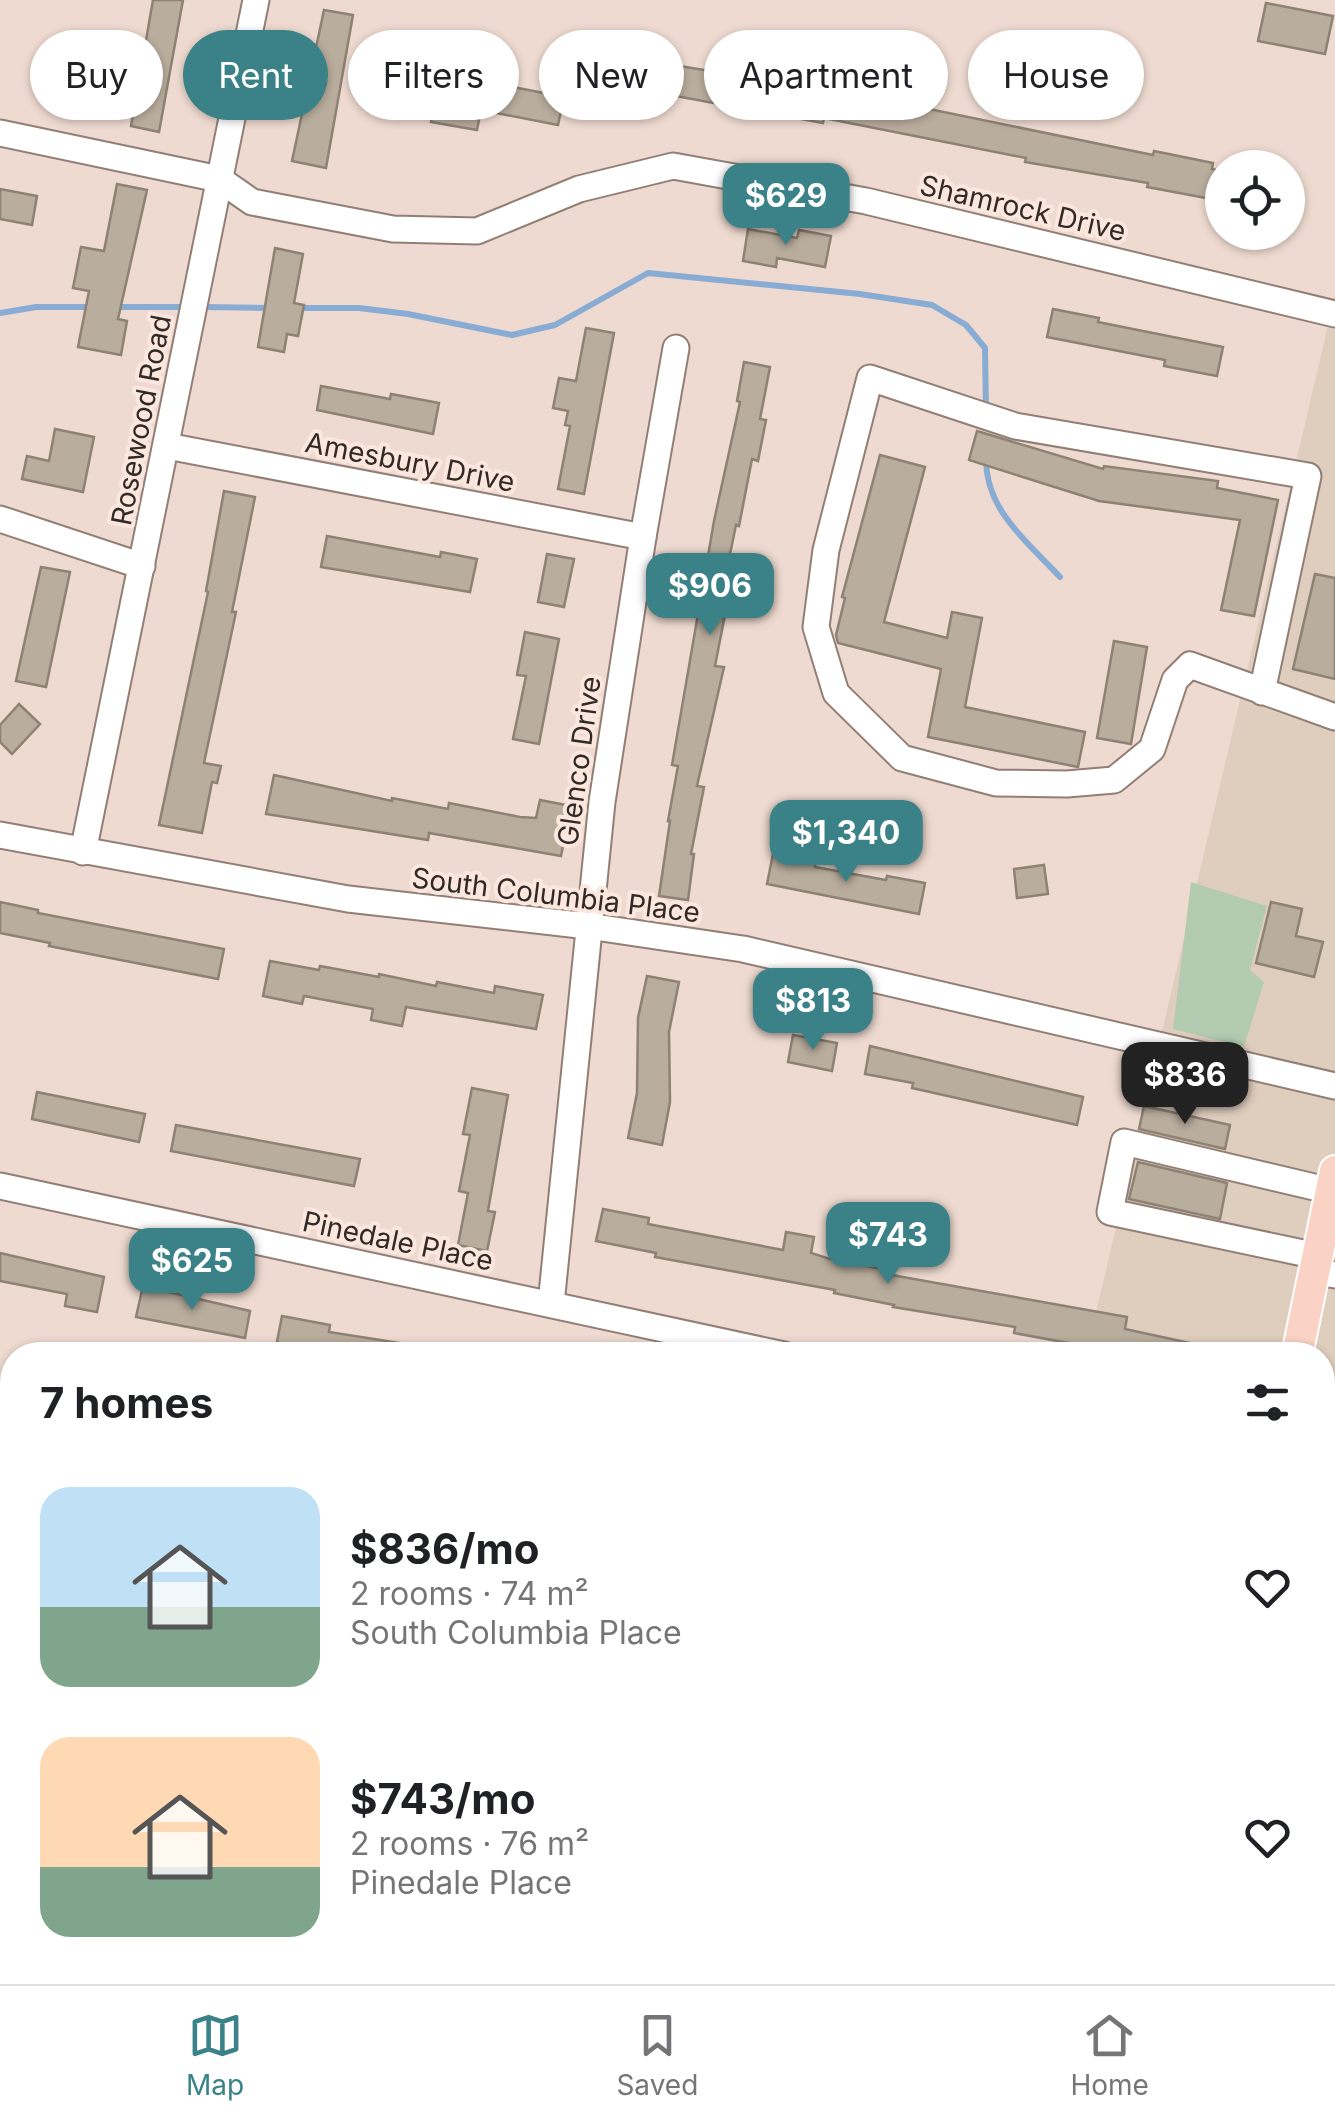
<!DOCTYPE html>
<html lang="en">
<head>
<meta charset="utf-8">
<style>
  body { margin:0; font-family:Inter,sans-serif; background:#f6f6f6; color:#202124; height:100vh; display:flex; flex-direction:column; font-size:38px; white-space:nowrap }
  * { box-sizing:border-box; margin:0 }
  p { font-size:32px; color:#757577 }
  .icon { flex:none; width:55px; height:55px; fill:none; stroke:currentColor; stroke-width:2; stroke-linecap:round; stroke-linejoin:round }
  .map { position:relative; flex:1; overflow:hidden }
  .drawer { position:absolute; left:0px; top:1342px; width:1335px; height:642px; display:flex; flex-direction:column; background:#fff; border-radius:40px 40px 0 0; box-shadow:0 2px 8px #0004 }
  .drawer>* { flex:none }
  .guide { position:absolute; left:30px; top:30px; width:1275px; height:90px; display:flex; gap:20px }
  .buttons { position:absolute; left:1205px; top:150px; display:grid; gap:20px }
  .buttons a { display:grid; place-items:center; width:100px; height:100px; border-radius:50%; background:#fff; box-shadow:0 2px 8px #0004; font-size:50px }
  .price { position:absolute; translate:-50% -85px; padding:0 22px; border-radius:20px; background:#3a8288; color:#fff; font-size:32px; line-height:65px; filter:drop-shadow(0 2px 5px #0008) }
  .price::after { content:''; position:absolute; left:50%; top:60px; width:30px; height:22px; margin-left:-15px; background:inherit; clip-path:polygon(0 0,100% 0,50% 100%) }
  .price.selected { background:#222; color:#fff }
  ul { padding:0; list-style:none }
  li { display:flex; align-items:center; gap:30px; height:250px; padding:0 40px }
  li span { display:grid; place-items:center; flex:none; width:280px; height:200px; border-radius:30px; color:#555 }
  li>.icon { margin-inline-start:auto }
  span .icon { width:120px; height:120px; fill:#fffc; stroke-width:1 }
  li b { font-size:42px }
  h2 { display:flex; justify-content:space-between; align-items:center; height:120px; padding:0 40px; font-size:42px }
  .tag { padding:0 35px; border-radius:45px; background:#fff; box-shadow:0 2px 8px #0004; font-size:35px; line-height:90px }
  .tag.selected { background:#3a8288; color:#fff }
  .tabs { display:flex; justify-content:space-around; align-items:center; height:140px; border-top:2px solid #e0e0e0; background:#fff; font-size:28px; color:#757577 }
  .tabs a { display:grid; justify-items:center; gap:5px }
  .tabs .selected { color:#3a8288 }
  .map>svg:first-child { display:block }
</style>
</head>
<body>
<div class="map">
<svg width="1335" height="1984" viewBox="0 0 1335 1984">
  <rect width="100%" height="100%" fill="#eedad0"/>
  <!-- commercial -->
  <path fill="#dfcebe" d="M 1335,296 L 1335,1984 L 579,1984 L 581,1972 L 1322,1972 L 1322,1355 L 1086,1355 Z"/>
  <!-- green -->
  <path fill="#b3ccb1" d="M 1191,882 L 1267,906 L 1250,970 L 1264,982 L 1244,1047 L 1173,1029 Z"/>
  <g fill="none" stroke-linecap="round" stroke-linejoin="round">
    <!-- stream -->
    <g stroke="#89acd4" stroke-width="6">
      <path d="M 116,307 L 189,307"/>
      <path d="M 201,307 L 269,308"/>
      <path d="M 296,308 L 359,308 L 408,314 L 512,335 L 555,325 L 648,273 L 860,294 L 932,305 L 966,325 L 985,348 L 986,411"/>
      <path d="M 0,313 L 36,307 L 94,307"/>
      <path d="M 986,459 C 986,511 1027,541 1060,577"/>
    </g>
  </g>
  <!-- building -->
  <g fill="#b9ad9d" stroke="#8d8273" stroke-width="2.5">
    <path d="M 153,0 L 183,0 L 159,132 L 131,126 Z"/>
    <path d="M 1266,3 L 1333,16 L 1325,54 L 1258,41 Z"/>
    <path d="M 324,10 L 353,15 L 326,168 L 292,161 Z"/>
    <path d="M 649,61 L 790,84 L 793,71 L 860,84 L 862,74 L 882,78 L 878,96 L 895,102 L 1153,155 L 1154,151 L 1213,163 L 1212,169 L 1222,171 L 1222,201 L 1147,187 L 1148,183 L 1025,162 L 1026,158 L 824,118 L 823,123 L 643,90 Z"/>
    <path d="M 582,65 L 633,74 L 627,102 L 577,92 Z"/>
    <path d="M 439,81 L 512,95 L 513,87 L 564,97 L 558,125 L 481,110 L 477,130 L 431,122 Z"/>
    <path d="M 117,184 L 147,190 L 118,319 L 127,321 L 121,355 L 78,347 L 89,291 L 73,288 L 81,247 L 104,251 Z"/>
    <path d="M 0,189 L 37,196 L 32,225 L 0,219 Z"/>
    <path d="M 748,229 L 797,238 L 799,230 L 831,236 L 825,267 L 777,258 L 776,267 L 743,261 Z"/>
    <path d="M 275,248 L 303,254 L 294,303 L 304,305 L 298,336 L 287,334 L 284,352 L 258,347 Z"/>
    <path d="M 1053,309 L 1099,318 L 1098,322 L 1223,347 L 1217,376 L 1164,366 L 1165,360 L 1047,337 Z"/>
    <path d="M 586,328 L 614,333 L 584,494 L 558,489 L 570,426 L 565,425 L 568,411 L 553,408 L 559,378 L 576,381 Z"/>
    <path d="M 744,362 L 770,367 L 760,419 L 766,420 L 758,461 L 752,459 L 739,526 L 736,525 L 721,598 L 728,599 L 715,666 L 724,667 L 697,786 L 704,787 L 691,854 L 694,854 L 688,900 L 659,896 L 670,821 L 668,821 L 678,766 L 672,765 L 714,521 L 740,402 L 737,401 Z"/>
    <path d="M 321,386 L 390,399 L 391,394 L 439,403 L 433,434 L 317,410 Z"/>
    <path d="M 55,429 L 94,437 L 83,492 L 22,479 L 27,456 L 49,461 Z"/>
    <path d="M 977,431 L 1103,469 L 1104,466 L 1218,481 L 1217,488 L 1278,500 L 1254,616 L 1221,610 L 1240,520 L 1099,501 L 969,460 Z"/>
    <path d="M 880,455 L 925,467 L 884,622 L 947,638 L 952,612 L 982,618 L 965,707 L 1085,732 L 1078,767 L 928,737 L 941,669 L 838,643 L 836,635 L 845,598 L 842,597 Z"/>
    <path d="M 224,491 L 255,497 L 232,612 L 236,612 L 204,763 L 221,766 L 217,783 L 212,782 L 202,833 L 159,825 L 208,592 L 206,591 Z"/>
    <path d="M 327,536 L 440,557 L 441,552 L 477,559 L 470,592 L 321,567 Z"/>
    <path d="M 547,554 L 574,559 L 564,607 L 538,602 Z"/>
    <path d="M 41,567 L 70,572 L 46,687 L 16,681 Z"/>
    <path d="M 1315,574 L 1335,578 L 1335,679 L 1293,669 Z"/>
    <path d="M 525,632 L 559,639 L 539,744 L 513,739 L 526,676 L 517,675 Z"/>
    <path d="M 1114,641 L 1147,647 L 1131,744 L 1097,738 Z"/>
    <path d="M 19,704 L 40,724 L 12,754 L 0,742 L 0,725 Z"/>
    <path d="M 274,775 L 392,801 L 392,798 L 448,809 L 449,803 L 520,817 L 536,818 L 540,800 L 571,806 L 561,856 L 429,833 L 428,840 L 266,814 Z"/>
    <path d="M 773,854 L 816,862 L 815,867 L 886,880 L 887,876 L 925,883 L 919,914 L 767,884 Z"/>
    <path d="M 1044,865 L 1048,894 L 1017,898 L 1014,869 Z"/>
    <path d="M 0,902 L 38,910 L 38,913 L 224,949 L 218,979 L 49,946 L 50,943 L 0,933 Z"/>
    <path d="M 1271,902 L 1302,909 L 1296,936 L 1323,942 L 1314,977 L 1256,963 Z"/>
    <path d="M 270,961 L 319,970 L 320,966 L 379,977 L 379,974 L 436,986 L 437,982 L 494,993 L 495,986 L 543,995 L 536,1029 L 406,1007 L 402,1026 L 371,1020 L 373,1009 L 304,996 L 302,1004 L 263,996 Z"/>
    <path d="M 647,976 L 679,982 L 669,1032 L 670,1102 L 662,1145 L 628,1138 L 637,1093 L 638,1018 Z"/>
    <path d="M 793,1035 L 837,1043 L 832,1071 L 788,1062 Z"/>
    <path d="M 870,1046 L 1083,1097 L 1077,1125 L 912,1088 L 913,1083 L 865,1074 Z"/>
    <path d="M 472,1088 L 508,1095 L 488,1211 L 495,1212 L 487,1251 L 458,1245 L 468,1193 L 459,1191 L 470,1135 L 463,1134 Z"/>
    <path d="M 37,1092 L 145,1114 L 139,1142 L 32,1119 Z"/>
    <path d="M 1144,1106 L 1230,1125 L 1225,1149 L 1139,1129 Z"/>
    <path d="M 176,1125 L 360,1159 L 354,1186 L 171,1151 Z"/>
    <path d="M 1138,1162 L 1227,1183 L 1220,1219 L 1129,1199 Z"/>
    <path d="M 603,1209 L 649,1218 L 648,1224 L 783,1250 L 786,1232 L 814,1237 L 811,1253 L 830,1259 L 887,1270 L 886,1274 L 1127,1317 L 1125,1329 L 1213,1348 L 1212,1355 L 1134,1355 L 1014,1333 L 1015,1327 L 893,1307 L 894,1305 L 834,1293 L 835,1290 L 655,1257 L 656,1253 L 596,1241 Z"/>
    <path d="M 0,1253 L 104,1277 L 97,1312 L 65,1306 L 67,1294 L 0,1281 Z"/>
    <path d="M 143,1286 L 250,1311 L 245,1338 L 136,1317 Z"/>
    <path d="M 282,1316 L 330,1325 L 329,1332 L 419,1346 L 418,1355 L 315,1355 L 276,1347 Z"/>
  </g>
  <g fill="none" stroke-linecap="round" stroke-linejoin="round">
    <!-- minor casing -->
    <g stroke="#917f76" stroke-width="29">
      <g id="minor">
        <path d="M 0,133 L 219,179 L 252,202 L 393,229 L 477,231 L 579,189 L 673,166 L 866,201 L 1335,314"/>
        <path d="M 167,446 L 643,537"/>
        <path d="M 0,519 L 142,566"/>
        <path d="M 1262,692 L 1308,476 L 1015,426 L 870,378 L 826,550 L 816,627 L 836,693 L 902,758 L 996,783 L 1067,784 L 1114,780 L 1152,749 L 1175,680 L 1190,665 L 1335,717"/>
        <path d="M 0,835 L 348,899 L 588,926 L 743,949 L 1335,1086"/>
        <path d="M 83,852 L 256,0"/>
        <path d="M 0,1186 L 784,1355"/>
        <path d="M 1317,1256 L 1110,1212 L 1124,1142 L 1331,1191"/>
        <path d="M 1314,1272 L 1335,1275"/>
        <path d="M 551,1304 L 602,802 L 643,537 L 676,348"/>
        <path d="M 1326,1468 L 1335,1470"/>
        <path d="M 1322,1522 L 1327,1523 L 1322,1551"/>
        <path d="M 1322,1651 L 1335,1653"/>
        <path d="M 1322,1777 L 1335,1779"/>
        <path d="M 1322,1870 L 1335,1872"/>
        <path d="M 1245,1972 L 1270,1984"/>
        <path d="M 1157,1980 L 1212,1972"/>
        <path d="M 54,1984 L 57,1972"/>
        <path d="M 589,1984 L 591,1972"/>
        <path d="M 667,1984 L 670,1972"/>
        <path d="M 980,1984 L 983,1974"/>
        <path d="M 1030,1984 L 1032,1976 L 1076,1984"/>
        <path d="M 1094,1984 L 1096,1972"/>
      </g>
    </g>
    <!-- major casing -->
    <g stroke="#fff" stroke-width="34">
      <g id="major">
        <path d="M 1297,1355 L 1335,1171"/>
        <path d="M 0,1806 L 12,1809"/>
        <path d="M 800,1972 L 859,1984"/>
        <path d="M 1156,1984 L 1159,1972"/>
      </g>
    </g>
    <!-- minor -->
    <use href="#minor" stroke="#fff" stroke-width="25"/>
    <!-- major -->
    <use href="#major" stroke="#fbd3c6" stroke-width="30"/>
  </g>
  <g text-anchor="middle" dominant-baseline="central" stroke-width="8" stroke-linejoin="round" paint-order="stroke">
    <!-- street labels -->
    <g font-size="28" fill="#322a27" stroke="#fbe7dd">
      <text transform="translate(1023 208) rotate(13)">Shamrock Drive</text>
      <text transform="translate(141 420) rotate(-79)">Rosewood Road</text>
      <text transform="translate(410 462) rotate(11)">Amesbury Drive</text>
      <text transform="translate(579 761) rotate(-82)">Glenco Drive</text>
      <text transform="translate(556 895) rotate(7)">South Columbia Place</text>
      <text transform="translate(398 1241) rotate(12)">Pinedale Place</text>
    </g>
  </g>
</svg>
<div class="buttons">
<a><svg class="icon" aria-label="locate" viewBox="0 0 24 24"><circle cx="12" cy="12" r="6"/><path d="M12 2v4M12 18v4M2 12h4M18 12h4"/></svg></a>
</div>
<b class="price" style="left:786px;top:248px">$629</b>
<b class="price" style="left:710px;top:638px">$906</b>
<b class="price" style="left:846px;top:885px">$1,340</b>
<b class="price" style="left:813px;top:1053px">$813</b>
<b class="price selected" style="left:1185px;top:1127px">$836</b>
<b class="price" style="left:888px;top:1287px">$743</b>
<b class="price" style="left:192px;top:1313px">$625</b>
<div class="guide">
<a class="tag">Buy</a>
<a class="tag selected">Rent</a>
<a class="tag">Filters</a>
<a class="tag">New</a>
<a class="tag">Apartment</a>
<a class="tag">House</a>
</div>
<section class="drawer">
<h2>7 homes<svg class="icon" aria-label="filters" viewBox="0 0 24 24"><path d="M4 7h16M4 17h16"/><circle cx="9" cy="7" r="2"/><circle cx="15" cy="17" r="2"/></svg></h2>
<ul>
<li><span style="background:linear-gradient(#bfe0f5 60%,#7fa58c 0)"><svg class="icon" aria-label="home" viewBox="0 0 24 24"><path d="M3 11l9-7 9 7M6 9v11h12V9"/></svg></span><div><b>$836/mo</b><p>2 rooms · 74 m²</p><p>South Columbia Place</p></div><svg class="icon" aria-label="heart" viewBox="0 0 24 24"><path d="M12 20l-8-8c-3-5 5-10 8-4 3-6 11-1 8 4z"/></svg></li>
<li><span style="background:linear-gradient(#ffd9b3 65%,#7fa58c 0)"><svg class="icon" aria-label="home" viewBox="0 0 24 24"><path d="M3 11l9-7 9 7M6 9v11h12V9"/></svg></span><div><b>$743/mo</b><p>2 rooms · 76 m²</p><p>Pinedale Place</p></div><svg class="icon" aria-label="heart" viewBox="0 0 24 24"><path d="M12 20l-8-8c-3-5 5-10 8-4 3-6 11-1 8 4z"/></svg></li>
</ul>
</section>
</div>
<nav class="tabs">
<a class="selected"><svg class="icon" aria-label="map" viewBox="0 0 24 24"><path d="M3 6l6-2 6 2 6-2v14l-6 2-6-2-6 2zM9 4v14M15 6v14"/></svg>Map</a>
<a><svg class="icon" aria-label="saved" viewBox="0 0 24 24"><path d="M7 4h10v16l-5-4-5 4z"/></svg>Saved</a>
<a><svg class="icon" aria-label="home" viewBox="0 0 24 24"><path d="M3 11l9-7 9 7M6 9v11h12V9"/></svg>Home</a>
</nav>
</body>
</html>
